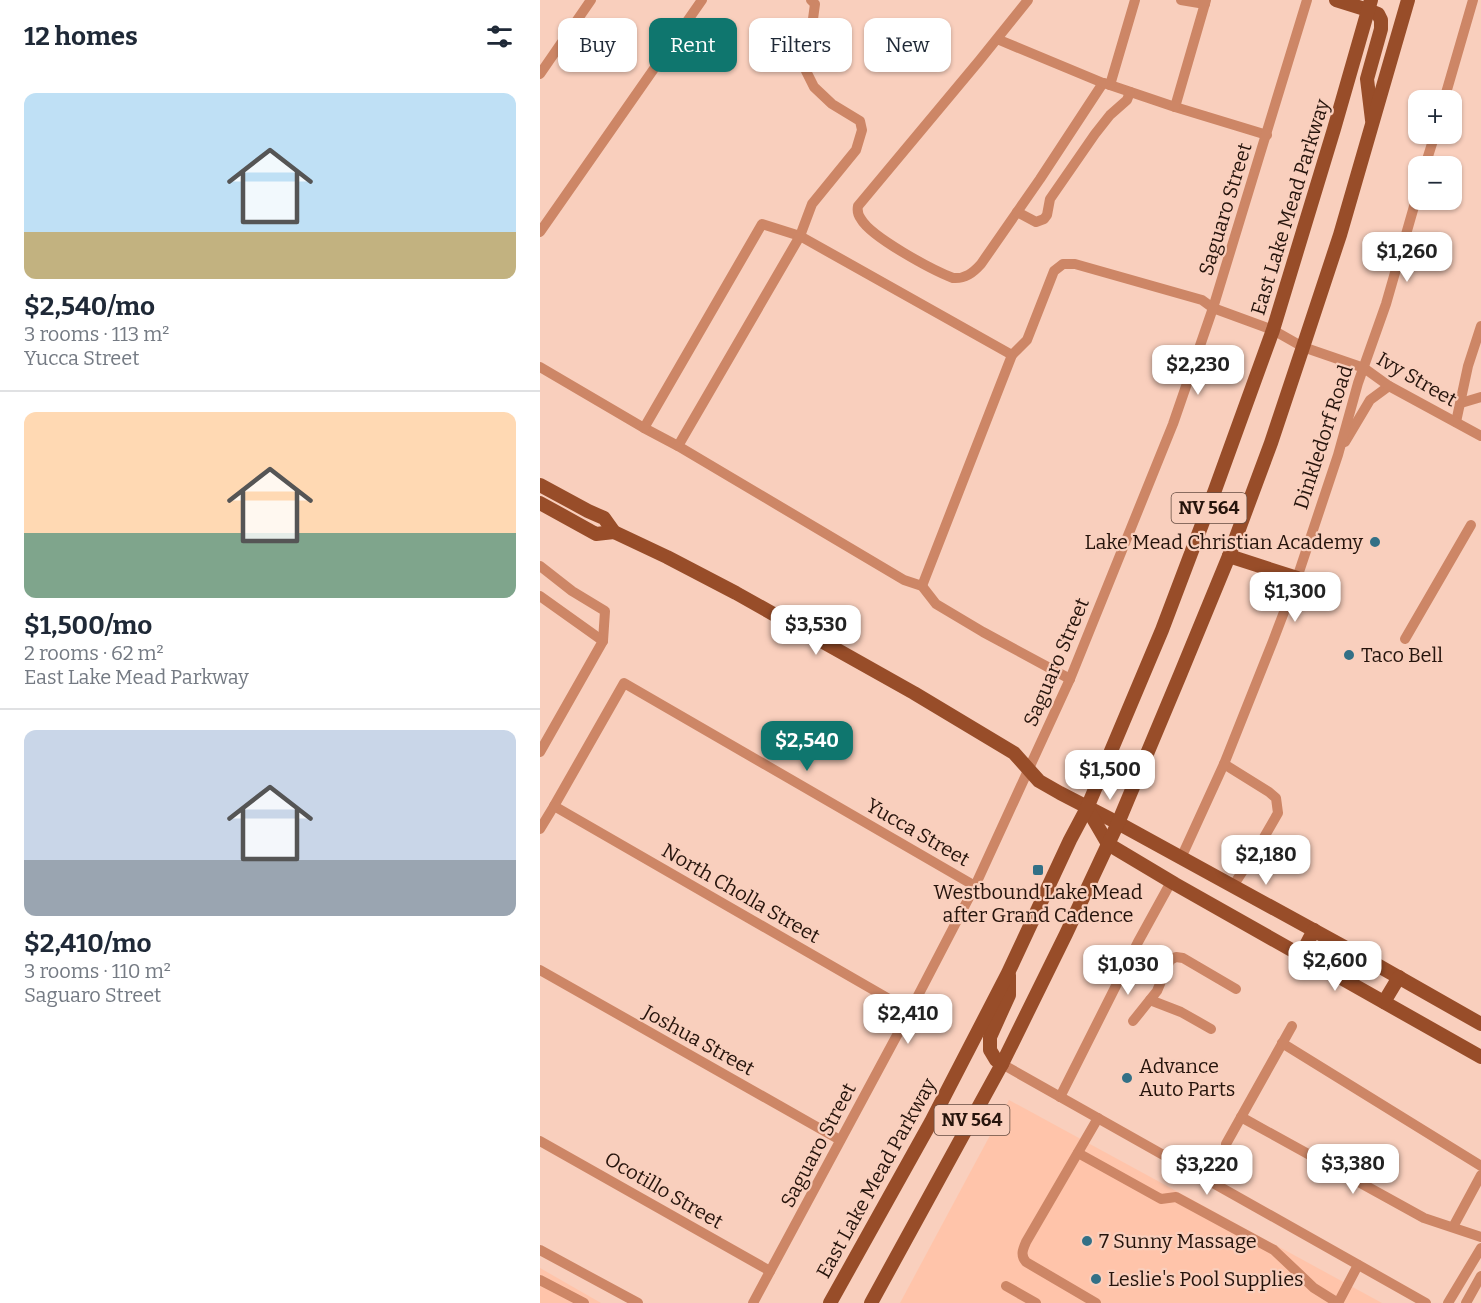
<!DOCTYPE html>
<html lang="en">
<head>
<meta charset="utf-8">
<style>
  body { margin:0; font-family:Bitter,serif; background:#f2f2f3; color:#1f2937; height:100vh; display:flex; flex-direction:column; font-size:22px; white-space:nowrap }
  * { box-sizing:border-box; margin:0 }
  p { font-size:20px; color:#747a83 }
  .icon { flex:none; width:33px; height:33px; fill:none; stroke:currentColor; stroke-width:2; stroke-linecap:round; stroke-linejoin:round }
  .map { position:relative; flex:1; overflow:hidden }
  .details { display:flex; flex-direction:column; background:#fff; width:540px }
  .details>* { flex:none }
  .banner { position:absolute; left:18px; top:18px; width:570px; height:54px; display:flex; gap:12px }
  .buttons { position:absolute; left:868px; top:90px; display:grid; gap:12px }
  .buttons a { display:grid; place-items:center; width:54px; height:54px; border-radius:12px; background:#fff; box-shadow:0 2px 4px #0004; font-size:30px }
  .price { position:absolute; translate:-50% -51px; padding:0 14px; border-radius:12px; background:#fff; color:#222; font-size:20px; line-height:39px; filter:drop-shadow(0 2px 3px #0008) }
  .price::after { content:''; position:absolute; left:50%; top:36px; width:18px; height:14px; margin-left:-9px; background:inherit; clip-path:polygon(0 0,100% 0,50% 100%) }
  .price.active { background:#0f766e; color:#fff }
  ul { padding:0; list-style:none }
  li { display:grid; align-content:center; gap:12px; height:318px; padding:0 24px }
  li+li { border-top:2px solid #e0e1e3 }
  li span { display:grid; place-items:center; height:186px; border-radius:12px; color:#555 }
  li>.icon { margin-inline-start:auto }
  span .icon { width:108px; height:108px; fill:#fffc; stroke-width:1 }
  li b { font-size:26px }
  h2 { display:flex; justify-content:space-between; align-items:center; height:72px; padding:0 24px; font-size:26px }
  .chip { padding:0 21px; border-radius:12px; background:#fff; box-shadow:0 2px 4px #0004; font-size:21px; line-height:54px }
  .chip.active { background:#0f766e; color:#fff }
  main { display:flex; flex:1; min-height:0 }
  .map>svg:first-child { display:block }
</style>
</head>
<body>
<main>
<section class="details">
<h2>12 homes<svg class="icon" aria-label="filters" viewBox="0 0 24 24"><path d="M4 7h16M4 17h16"/><circle cx="9" cy="7" r="2"/><circle cx="15" cy="17" r="2"/></svg></h2>
<ul>
<li><span style="background:linear-gradient(#bfe0f5 75%,#c2b280 0)"><svg class="icon" aria-label="home" viewBox="0 0 24 24"><path d="M3 11l9-7 9 7M6 9v11h12V9"/></svg></span><div><b>$2,540/mo</b><p>3 rooms · 113 m²</p><p>Yucca Street</p></div></li>
<li><span style="background:linear-gradient(#ffd9b3 65%,#7fa58c 0)"><svg class="icon" aria-label="home" viewBox="0 0 24 24"><path d="M3 11l9-7 9 7M6 9v11h12V9"/></svg></span><div><b>$1,500/mo</b><p>2 rooms · 62 m²</p><p>East Lake Mead Parkway</p></div></li>
<li><span style="background:linear-gradient(#c9d6e8 70%,#9aa5b1 0)"><svg class="icon" aria-label="home" viewBox="0 0 24 24"><path d="M3 11l9-7 9 7M6 9v11h12V9"/></svg></span><div><b>$2,410/mo</b><p>3 rooms · 110 m²</p><p>Saguaro Street</p></div></li>
</ul>
</section>
<div class="map">
<svg width="941" height="1303" viewBox="0 0 941 1303">
  <rect width="100%" height="100%" fill="#f9cfbd"/>
  <!-- built -->
  <g fill="#ffc4aa">
    <path d="M 469,1100 L 842,1303 L 360,1303 Z"/>
    <path d="M 0,1268 L 61,1303 L 0,1303 Z"/>
  </g>
  <g fill="none" stroke-linecap="round" stroke-linejoin="round">
    <!-- minor -->
    <g stroke="#cd8666" stroke-width="10">
      <path d="M 641,0 L 665,4"/>
      <path d="M 666,0 L 635,107 L 727,135"/>
      <path d="M 457,39 L 563,83 L 500,179 L 441,264 C 433,273 425,279 413,278 C 392,270 331,237 321,219 C 318,215 317,211 318,206 L 439,61 L 488,0"/>
      <path d="M 0,74 L 51,0"/>
      <path d="M 564,83 L 635,107"/>
      <path d="M 570,85 L 595,0"/>
      <path d="M 904,100 L 933,0"/>
      <path d="M 885,166 L 895,134"/>
      <path d="M 477,212 L 496,222 L 504,219 L 507,215 L 510,199 L 555,134 L 570,115 L 587,100 L 590,92"/>
      <path d="M 0,232 L 162,0"/>
      <path d="M 0,367 L 104,428 L 138,446 L 364,580 L 382,586 L 396,604 L 443,632 L 530,679"/>
      <path d="M 921,403 L 941,397"/>
      <path d="M 916,422 L 928,366 L 941,326"/>
      <path d="M 104,428 L 222,224 L 260,236 L 472,355"/>
      <path d="M 805,442 L 830,400 L 849,386"/>
      <path d="M 138,446 L 260,236 L 272,204 L 316,150 L 322,130 L 320,121 L 292,104 L 274,87 L 266,71 L 275,4 L 271,0"/>
      <path d="M 0,566 L 32,591 L 65,611 L 63,641 L 0,752"/>
      <path d="M 382,586 L 472,355 L 487,340 L 514,271 L 523,264 L 535,264 L 662,300 L 673,308 L 733,330 L 763,347 L 824,368 L 849,386 L 941,436"/>
      <path d="M 0,596 L 63,641"/>
      <path d="M 865,639 L 931,525"/>
      <path d="M 684,764 L 729,792 L 736,798 L 738,813 L 719,846 L 693,886"/>
      <path d="M 14,806 L 370,1011"/>
      <path d="M 0,829 L 14,806 L 84,683 L 435,886"/>
      <path d="M 641,858 L 684,764 L 733,641 L 757,578 L 798,455 L 818,383 L 846,304 L 879,189"/>
      <path d="M 0,970 L 300,1140"/>
      <path d="M 610,1000 L 641,1012 L 671,1029"/>
      <path d="M 593,1021 L 617,991 L 630,960 L 636,957 L 643,958 L 696,989"/>
      <path d="M 742,1043 L 941,1166"/>
      <path d="M 462,1064 L 886,1303"/>
      <path d="M 520,1097 L 598,942 L 631,882"/>
      <path d="M 701,1117 L 884,1218 L 941,1237"/>
      <path d="M 0,1141 L 230,1271"/>
      <path d="M 686,1144 L 752,1026"/>
      <path d="M 538,1153 L 621,1199 L 636,1197 L 734,1250 L 774,1288 L 798,1303"/>
      <path d="M 913,1227 L 941,1175"/>
      <path d="M 0,1250 L 98,1303"/>
      <path d="M 0,1280 L 44,1303"/>
      <path d="M 466,1286 L 496,1303"/>
      <path d="M 213,1303 L 370,1011 L 435,886 L 530,679 L 633,424 L 673,308 L 767,0"/>
      <path d="M 556,1303 L 486,1262 C 480,1255 483,1249 486,1242 L 558,1118"/>
      <path d="M 798,1303 L 818,1265"/>
      <path d="M 908,1303 L 941,1248"/>
      <path d="M 926,1303 L 941,1276"/>
    </g>
    <!-- major -->
    <g stroke="#984d29" stroke-width="14">
      <path d="M 796,0 L 828,10 L 838,14 L 841,20 L 841,29 L 827,79 L 832,120"/>
      <path d="M 0,485 L 48,511 L 64,518 L 74,532 L 127,557 L 196,593 L 374,693 L 474,753 L 499,781 L 520,793 L 578,823 L 837,965 L 941,1024"/>
      <path d="M 0,503 L 56,534 L 74,532"/>
      <path d="M 689,556 L 757,578"/>
      <path d="M 547,808 L 568,844 L 635,884 L 941,1057"/>
      <path d="M 761,955 L 774,930"/>
      <path d="M 844,1002 L 859,977"/>
      <path d="M 462,1064 L 456,1060 L 450,1050 L 450,1037 L 469,995 L 469,975"/>
      <path d="M 290,1303 L 391,1122 L 468,973 L 530,840 L 547,808 L 622,630 L 675,490 L 733,330 L 794,129 L 831,0"/>
      <path d="M 331,1303 L 462,1064 L 526,934 L 578,823 L 640,675 L 689,556 L 731,443 L 763,347 L 800,235 L 868,0"/>
    </g>
  </g>
  <!-- markers -->
  <g fill="#337086" stroke="#f9cfbd" stroke-width="2">
    <circle cx="835" cy="542" r="6"/>
    <circle cx="809" cy="655" r="6"/>
    <rect x="492" y="864" width="12" height="12" rx="3"/>
    <circle cx="587" cy="1078" r="6"/>
    <circle cx="547" cy="1241" r="6"/>
    <circle cx="556" cy="1279" r="6"/>
  </g>
  <g text-anchor="middle" dominant-baseline="central" stroke-width="4.5" stroke-linejoin="round" paint-order="stroke">
    <!-- shield labels -->
    <g fill="#f9cfbd" stroke="#654c41" stroke-width="1.5">
      <rect x="631.5" y="493" width="75" height="30" rx="4.5"/>
      <rect x="394.5" y="1105" width="75" height="30" rx="4.5"/>
    </g>
    <g font-size="18" font-weight="bold" fill="#26140c">
      <text x="669" y="508">NV 564</text>
      <text x="432" y="1120">NV 564</text>
    </g>
    <!-- street labels -->
    <g font-size="20" fill="#26140c" stroke="#f9cfbd">
      <text transform="translate(750 207) rotate(-73)">East Lake Mead Parkway</text>
      <text transform="translate(685 209) rotate(-73)">Saguaro Street</text>
      <text transform="translate(877 379) rotate(30)">Ivy Street</text>
      <text transform="translate(783 437) rotate(-72)">Dinkledorf Road</text>
      <text transform="translate(516 662) rotate(-67)">Saguaro Street</text>
      <text transform="translate(378 832) rotate(30)">Yucca Street</text>
      <text transform="translate(201 893) rotate(30)">North Cholla Street</text>
      <text transform="translate(159 1040) rotate(29)">Joshua Street</text>
      <text transform="translate(278 1145) rotate(-62)">Saguaro Street</text>
      <text transform="translate(336 1178) rotate(-61)">East Lake Mead Parkway</text>
      <text transform="translate(124 1190) rotate(30)">Ocotillo Street</text>
    </g>
    <!-- poi labels -->
    <g font-size="20" fill="#26140c" stroke="#f9cfbd" text-anchor="start">
      <text x="823" y="542" text-anchor="end">Lake Mead Christian Academy</text>
      <text x="821" y="655">Taco Bell</text>
      <text x="498" y="892" text-anchor="middle">Westbound Lake Mead<tspan x="498" dy="23">after Grand Cadence</tspan></text>
      <text x="599" y="1066">Advance<tspan x="599" dy="23">Auto Parts</tspan></text>
      <text x="559" y="1241">7 Sunny Massage</text>
      <text x="568" y="1279">Leslie's Pool Supplies</text>
    </g>
  </g>
</svg>
<div class="buttons">
<a>+</a>
<a>−</a>
</div>
<b class="price" style="left:867px;top:283px">$1,260</b>
<b class="price" style="left:658px;top:396px">$2,230</b>
<b class="price" style="left:755px;top:623px">$1,300</b>
<b class="price" style="left:276px;top:656px">$3,530</b>
<b class="price active" style="left:267px;top:772px">$2,540</b>
<b class="price" style="left:570px;top:801px">$1,500</b>
<b class="price" style="left:726px;top:886px">$2,180</b>
<b class="price" style="left:795px;top:992px">$2,600</b>
<b class="price" style="left:588px;top:996px">$1,030</b>
<b class="price" style="left:368px;top:1045px">$2,410</b>
<b class="price" style="left:813px;top:1195px">$3,380</b>
<b class="price" style="left:667px;top:1196px">$3,220</b>
<div class="banner">
<a class="chip">Buy</a>
<a class="chip active">Rent</a>
<a class="chip">Filters</a>
<a class="chip">New</a>
</div>
</div>
</main>
</body>
</html>
